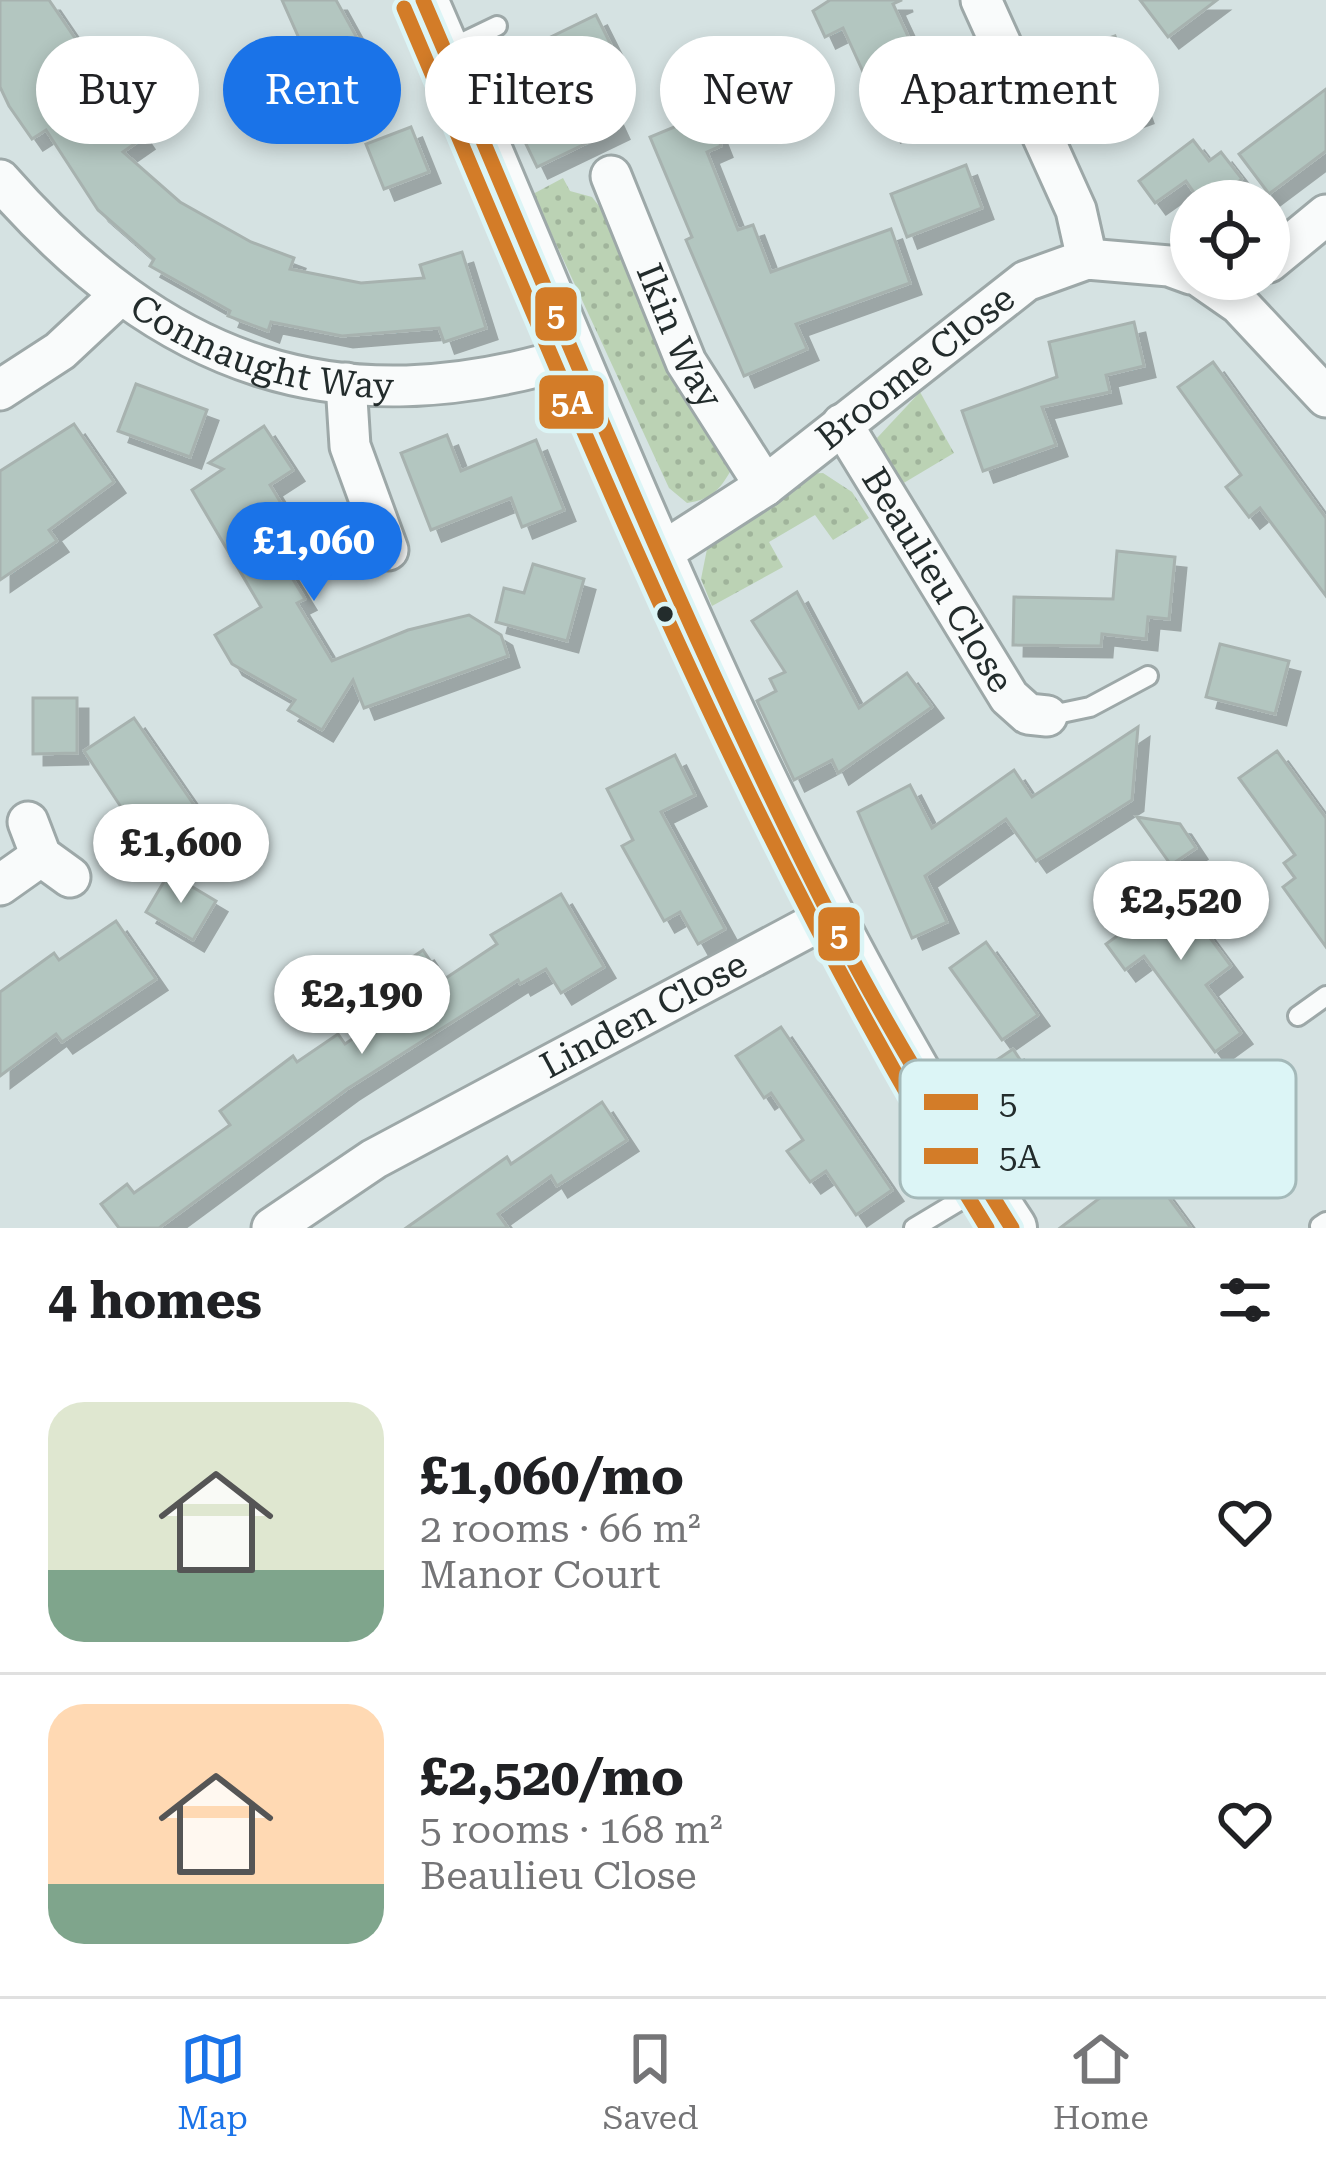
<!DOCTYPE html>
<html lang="en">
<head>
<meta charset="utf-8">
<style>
  body { margin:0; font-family:"Roboto Serif",serif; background:#f6f6f6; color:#202124; height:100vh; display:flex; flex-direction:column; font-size:45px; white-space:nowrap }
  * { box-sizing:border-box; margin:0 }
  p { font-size:39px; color:#757577 }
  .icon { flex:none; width:66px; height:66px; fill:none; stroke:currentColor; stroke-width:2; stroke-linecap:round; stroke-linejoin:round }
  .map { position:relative; height:1228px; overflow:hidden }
  .drawer { display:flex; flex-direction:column; background:#fff; flex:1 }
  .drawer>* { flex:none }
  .banner { position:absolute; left:36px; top:36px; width:1254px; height:108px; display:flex; gap:24px }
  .controls { position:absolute; left:1170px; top:180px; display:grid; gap:24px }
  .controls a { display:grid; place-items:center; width:120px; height:120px; border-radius:50%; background:#fff; box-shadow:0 6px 18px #0003; font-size:60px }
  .price { position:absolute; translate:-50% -102px; padding:0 27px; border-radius:42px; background:#fff; color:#222; font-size:39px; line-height:78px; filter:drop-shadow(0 3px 6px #0008) }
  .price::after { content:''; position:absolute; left:50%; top:72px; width:36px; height:27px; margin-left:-18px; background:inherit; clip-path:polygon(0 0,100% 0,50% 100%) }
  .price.on { background:#1a73e8; color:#fff }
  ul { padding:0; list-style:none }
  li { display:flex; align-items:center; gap:36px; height:300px; padding:0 48px }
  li+li { border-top:3px solid #e0e0e0 }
  li span { display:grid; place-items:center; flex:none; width:336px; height:240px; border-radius:36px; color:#555 }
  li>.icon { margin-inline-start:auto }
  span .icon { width:144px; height:144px; fill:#fffc; stroke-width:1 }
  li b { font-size:51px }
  h2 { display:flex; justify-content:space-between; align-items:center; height:144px; padding:0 48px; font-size:51px }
  .tag { padding:0 42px; border-radius:54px; background:#fff; box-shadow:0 6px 18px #0003; font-size:42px; line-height:108px }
  .tag.on { background:#1a73e8; color:#fff }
  .tab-bar { display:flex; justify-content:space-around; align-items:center; height:168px; border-top:3px solid #e0e0e0; background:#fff; font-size:33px; color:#757577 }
  .tab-bar a { display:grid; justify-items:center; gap:6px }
  .tab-bar .on { color:#1a73e8 }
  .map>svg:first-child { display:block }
</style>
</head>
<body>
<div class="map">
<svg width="1326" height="1228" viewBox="0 0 1326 1228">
  <defs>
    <pattern id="grass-dots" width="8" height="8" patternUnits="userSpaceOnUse" patternTransform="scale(3)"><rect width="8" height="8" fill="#bbd2b4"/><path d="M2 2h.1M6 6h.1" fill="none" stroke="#a0b49b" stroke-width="1.8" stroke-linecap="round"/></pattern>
    <filter id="shadow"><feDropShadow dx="11" dy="11" stdDeviation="0" flood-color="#0004"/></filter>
  </defs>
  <rect width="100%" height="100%" fill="#d5e2e2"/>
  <!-- grass -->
  <g fill="url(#grass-dots)">
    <path d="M 563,178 L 570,191 L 592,197 L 609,219 L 726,454 L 731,470 C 720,490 710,500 687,503 L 669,488 L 533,194 Z"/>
    <path d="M 920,392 L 954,453 L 897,487 L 877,438 Z"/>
    <path d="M 823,473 L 852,492 L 869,518 L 833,540 L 815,515 L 769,542 L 783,567 L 712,606 L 701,579 L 708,544 L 804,474 Z"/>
  </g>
  <!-- building -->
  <g fill="#b3c6c0" stroke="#a7b2af" stroke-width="3" filter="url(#shadow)">
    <path d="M 0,0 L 49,0 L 143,138 L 123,152 L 180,202 L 251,242 L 294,258 L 290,269 L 361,283 L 424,278 L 420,265 L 462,252 L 486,328 L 444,342 L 439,328 L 342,336 L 271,322 L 268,331 L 228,316 L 230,311 L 150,266 L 154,259 L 98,210 L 46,130 L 32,139 L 9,106 L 0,87 Z"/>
    <path d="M 282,0 L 336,0 L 378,76 L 334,97 L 330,87 L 322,90 Z"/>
    <path d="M 830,0 L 902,0 L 893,4 L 941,107 L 890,131 L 843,28 L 825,37 L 813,11 Z"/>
    <path d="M 1140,0 L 1217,0 L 1168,37 Z"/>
    <path d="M 596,15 L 612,47 L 596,54 L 609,80 L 598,85 L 618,128 L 537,167 L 489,67 Z"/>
    <path d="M 1115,36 L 1142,112 L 1095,129 L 1069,52 Z"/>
    <path d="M 1326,89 L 1326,151 L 1269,194 L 1239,154 Z"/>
    <path d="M 708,113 L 721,146 L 707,152 L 738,230 L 753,225 L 771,272 L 891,229 L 910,283 L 796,324 L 807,349 L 744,376 L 686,240 L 692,237 L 650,137 Z"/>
    <path d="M 411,127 L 429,172 L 384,189 L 366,144 Z"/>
    <path d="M 1193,140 L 1209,161 L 1221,152 L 1242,179 L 1213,201 L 1200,201 L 1186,181 L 1155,203 L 1139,181 Z"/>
    <path d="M 966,165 L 982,208 L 907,237 L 891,194 Z"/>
    <path d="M 1134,322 L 1144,366 L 1106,375 L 1110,392 L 1042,407 L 1056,445 L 983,471 L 962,411 L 1057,377 L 1049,342 Z"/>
    <path d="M 1213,362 L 1326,518 L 1326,596 L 1260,508 L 1249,517 L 1226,487 L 1241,475 L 1178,387 Z"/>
    <path d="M 136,384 L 207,410 L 190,457 L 118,431 Z"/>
    <path d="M 74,424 L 114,482 L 49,530 L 57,541 L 0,580 L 0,471 Z"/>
    <path d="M 264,426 L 293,470 L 270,485 L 306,544 L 281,560 L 305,599 L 297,603 L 332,661 L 408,630 L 469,615 L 501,635 L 508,656 L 364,708 L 353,680 L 322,730 L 288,710 L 295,700 L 232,664 L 215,635 L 261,607 L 192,490 L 223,469 L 209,463 Z"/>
    <path d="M 447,435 L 461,471 L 536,440 L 564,510 L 522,527 L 511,498 L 431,530 L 401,453 Z"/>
    <path d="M 1117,551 L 1175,557 L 1169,619 L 1148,617 L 1146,639 L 1102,634 L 1101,646 L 1013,645 L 1014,597 L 1113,599 Z"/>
    <path d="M 533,564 L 584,579 L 567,641 L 496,622 L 504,588 L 524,593 Z"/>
    <path d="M 797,592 L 859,708 L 907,673 L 932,707 L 838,773 L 832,760 L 794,780 L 757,701 L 776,691 L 770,679 L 785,672 L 752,621 Z"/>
    <path d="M 1220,644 L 1289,661 L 1275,714 L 1206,697 Z"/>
    <path d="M 33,698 L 77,698 L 77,753 L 33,754 Z"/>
    <path d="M 134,718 L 212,831 L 160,866 L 84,751 Z"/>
    <path d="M 1138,727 L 1132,800 L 1036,861 L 1006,819 L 925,876 L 947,922 L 912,938 L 858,812 L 910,785 L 932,828 L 1014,770 L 1032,797 Z"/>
    <path d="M 1277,751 L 1326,818 L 1326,947 L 1283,887 L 1295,878 L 1284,863 L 1295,855 L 1239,778 Z"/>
    <path d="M 675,755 L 695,795 L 661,812 L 725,929 L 698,944 L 680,912 L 664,921 L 622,846 L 633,840 L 607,789 Z"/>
    <path d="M 1137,817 L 1180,824 L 1196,848 L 1171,865 Z"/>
    <path d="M 169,873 L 216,901 L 193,940 L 146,912 Z"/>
    <path d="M 1183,888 L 1202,915 L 1196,919 L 1231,966 L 1206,985 L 1241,1033 L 1215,1052 L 1144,956 L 1125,970 L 1106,944 Z"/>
    <path d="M 561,894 L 604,967 L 561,993 L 546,969 L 520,984 L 518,980 L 347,1089 L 159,1228 L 119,1228 L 101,1204 L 127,1184 L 134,1193 L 230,1125 L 220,1111 L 293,1056 L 297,1062 L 338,1034 L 345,1044 L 416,995 L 398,967 L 423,950 L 443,980 L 497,944 L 491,935 Z"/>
    <path d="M 116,921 L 156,979 L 62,1042 L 56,1034 L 0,1076 L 0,992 L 54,953 L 59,960 Z"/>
    <path d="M 986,942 L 1038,1015 L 1002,1040 L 950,968 Z"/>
    <path d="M 781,1027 L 892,1190 L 856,1215 L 826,1171 L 810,1182 L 787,1151 L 803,1140 L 771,1093 L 764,1098 L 736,1056 Z"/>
    <path d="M 1013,1049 L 1057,1115 L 1026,1136 L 982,1070 Z"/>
    <path d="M 1137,1074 L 1170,1120 L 1132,1148 L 1191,1228 L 1060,1228 L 1121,1182 L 1076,1119 Z"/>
    <path d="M 602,1102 L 627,1140 L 557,1186 L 551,1176 L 498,1214 L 508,1228 L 406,1228 L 507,1157 L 511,1164 Z"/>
  </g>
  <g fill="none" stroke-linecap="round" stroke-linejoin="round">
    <!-- service casing -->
    <g stroke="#9da8a8" stroke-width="24">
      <g id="service">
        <path d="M 447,50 L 497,26"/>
        <path d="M 1047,716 L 1090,707 L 1148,676"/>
        <path d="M 1298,1016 L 1326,996"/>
        <path d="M 1320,1226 L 1326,1222"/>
        <path d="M 914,1228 L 984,1186"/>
      </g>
    </g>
    <!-- minor casing -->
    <g stroke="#9da8a8" stroke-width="45">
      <g id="minor">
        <path d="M 981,0 L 1076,210 L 1087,259"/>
        <path id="s1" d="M 611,176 L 686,362 L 765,486"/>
        <path id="s2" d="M 0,180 C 163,366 335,430 575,356"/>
        <path d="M 1269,262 L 1326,215"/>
        <path d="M 1203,279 L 1239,304 L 1326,397"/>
        <path d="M 346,383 L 350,446 L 388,550"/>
        <path d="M 0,390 L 60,351 L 121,294"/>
        <path id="s3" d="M 842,424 L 1009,697 L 1028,714 L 1047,716"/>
        <path id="s4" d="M 661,553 L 765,486 L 1026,281 L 1087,259 L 1169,266 L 1191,274"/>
        <path d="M 28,822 L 41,856 L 70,877"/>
        <path d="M 0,885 L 41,856"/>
        <path id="s5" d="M 272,1228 L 374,1159 L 833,914"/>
      </g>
    </g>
    <!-- tertiary casing -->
    <g stroke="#9da8a8" stroke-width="54">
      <path id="tertiary" d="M 423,0 C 604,415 761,849 1012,1228"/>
    </g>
    <!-- service -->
    <use href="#service" stroke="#f9fbfb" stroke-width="18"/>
    <!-- minor -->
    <use href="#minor" stroke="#f9fbfb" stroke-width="39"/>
    <!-- tertiary -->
    <use href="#tertiary" stroke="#f9fbfb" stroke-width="48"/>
    <!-- bus-1 casing -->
    <g stroke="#dcf5f6" stroke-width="24">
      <path id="bus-1" d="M 423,0 C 557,312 682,628 837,930 C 890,1033 951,1130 1012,1228"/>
    </g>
    <!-- bus-2 casing -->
    <g stroke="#dcf5f6" stroke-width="24">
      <path id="bus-2" d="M 404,8 C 582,426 746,841 987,1228"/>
    </g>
    <!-- bus-1 -->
    <use href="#bus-1" stroke="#d37c28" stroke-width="15"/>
    <!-- bus-2 -->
    <use href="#bus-2" stroke="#d37c28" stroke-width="15"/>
  </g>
  <!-- markers -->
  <circle fill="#232c2c" stroke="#dcf5f6" stroke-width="4.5" cx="665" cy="614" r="10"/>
  <g text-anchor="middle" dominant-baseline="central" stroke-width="12" stroke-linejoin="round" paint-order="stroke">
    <!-- street labels -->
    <g font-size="36" fill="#232c2c" stroke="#dcf5f6">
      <text stroke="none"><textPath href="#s1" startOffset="174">Ikin Way</textPath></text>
      <text stroke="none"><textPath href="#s2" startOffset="321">Connaught Way</textPath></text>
      <text stroke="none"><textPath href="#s4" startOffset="315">Broome Close</textPath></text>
      <text stroke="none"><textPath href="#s3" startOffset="183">Beaulieu Close</textPath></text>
      <text stroke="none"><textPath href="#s5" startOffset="429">Linden Close</textPath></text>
    </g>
  </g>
  <!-- legend -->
  <rect x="900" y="1060" width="396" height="138" rx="18" fill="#dcf5f6" stroke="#a4b9b9" stroke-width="3"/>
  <rect x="924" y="1094" width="54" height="16" fill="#d37c28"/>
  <rect x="924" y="1148" width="54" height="16" fill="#d37c28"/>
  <g font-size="33" fill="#232c2c">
    <text x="999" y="1114">5</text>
    <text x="999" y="1168">5A</text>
  </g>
  <g stroke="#dcf5f6" stroke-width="4.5">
    <rect x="533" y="285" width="46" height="58" rx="12" fill="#d37c28"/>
    <rect x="537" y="373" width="69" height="58" rx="12" fill="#d37c28"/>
    <rect x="816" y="905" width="46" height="58" rx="12" fill="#d37c28"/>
  </g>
  <g font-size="33" text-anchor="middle" font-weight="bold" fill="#fff">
    <text x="556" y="326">5</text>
    <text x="572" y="414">5A</text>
    <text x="839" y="946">5</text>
  </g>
</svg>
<div class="controls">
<a><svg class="icon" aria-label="locate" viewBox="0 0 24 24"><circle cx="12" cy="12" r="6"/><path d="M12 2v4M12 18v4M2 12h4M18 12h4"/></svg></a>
</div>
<b class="price on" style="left:314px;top:604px">£1,060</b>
<b class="price" style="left:181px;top:906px">£1,600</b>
<b class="price" style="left:1181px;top:963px">£2,520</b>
<b class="price" style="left:362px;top:1057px">£2,190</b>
<div class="banner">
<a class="tag">Buy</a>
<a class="tag on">Rent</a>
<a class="tag">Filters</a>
<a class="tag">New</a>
<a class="tag">Apartment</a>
</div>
</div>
<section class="drawer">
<h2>4 homes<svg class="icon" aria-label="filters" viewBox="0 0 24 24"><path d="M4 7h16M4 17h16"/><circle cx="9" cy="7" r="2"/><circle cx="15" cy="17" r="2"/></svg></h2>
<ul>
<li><span style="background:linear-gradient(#dfe7d0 70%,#7fa58c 0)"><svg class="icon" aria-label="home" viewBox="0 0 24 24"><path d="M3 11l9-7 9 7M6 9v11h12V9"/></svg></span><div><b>£1,060/mo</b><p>2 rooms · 66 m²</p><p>Manor Court</p></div><svg class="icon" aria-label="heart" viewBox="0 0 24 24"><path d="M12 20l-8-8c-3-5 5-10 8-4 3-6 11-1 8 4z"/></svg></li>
<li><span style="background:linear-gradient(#ffd9b3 75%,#7fa58c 0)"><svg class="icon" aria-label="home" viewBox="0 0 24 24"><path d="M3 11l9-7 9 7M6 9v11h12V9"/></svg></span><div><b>£2,520/mo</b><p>5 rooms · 168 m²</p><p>Beaulieu Close</p></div><svg class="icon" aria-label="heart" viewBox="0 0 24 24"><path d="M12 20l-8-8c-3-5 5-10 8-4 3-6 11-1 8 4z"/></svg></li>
</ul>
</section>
<nav class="tab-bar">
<a class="on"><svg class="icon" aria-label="map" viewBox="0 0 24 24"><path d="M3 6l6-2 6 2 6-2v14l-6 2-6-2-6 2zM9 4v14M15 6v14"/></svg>Map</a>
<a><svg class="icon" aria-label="saved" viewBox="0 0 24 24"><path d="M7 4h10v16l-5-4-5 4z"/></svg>Saved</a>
<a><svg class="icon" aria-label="home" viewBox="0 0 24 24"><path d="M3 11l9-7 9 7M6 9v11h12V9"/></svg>Home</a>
</nav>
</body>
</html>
